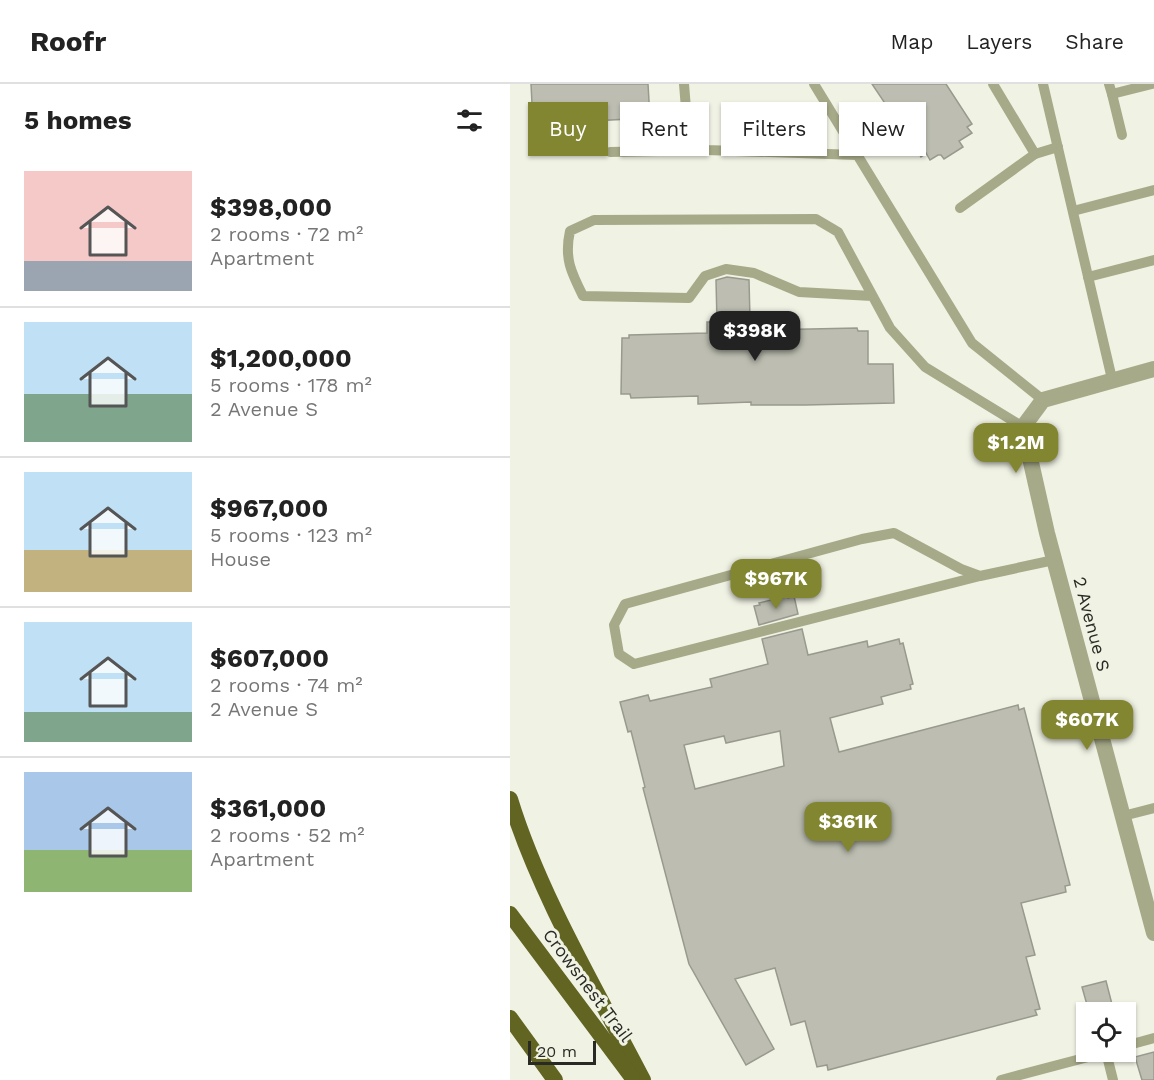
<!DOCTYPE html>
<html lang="en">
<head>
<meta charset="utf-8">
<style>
  body { margin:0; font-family:"Work Sans",sans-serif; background:#f6f6f6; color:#222; height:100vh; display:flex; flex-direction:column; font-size:22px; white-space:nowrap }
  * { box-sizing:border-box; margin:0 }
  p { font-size:20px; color:#767676 }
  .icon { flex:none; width:33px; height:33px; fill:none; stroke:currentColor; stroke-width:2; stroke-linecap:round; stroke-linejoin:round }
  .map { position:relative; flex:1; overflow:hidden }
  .panel { display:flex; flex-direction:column; background:#fff; width:510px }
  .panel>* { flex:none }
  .hud { position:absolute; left:18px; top:18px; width:536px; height:54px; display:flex; gap:12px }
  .controls { position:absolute; left:566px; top:918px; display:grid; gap:12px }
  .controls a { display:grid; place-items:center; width:60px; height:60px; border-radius:0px; background:#fff; box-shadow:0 2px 4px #0004; font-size:30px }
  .scale { position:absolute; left:18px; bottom:15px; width:68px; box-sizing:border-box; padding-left:6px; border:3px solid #2a2a25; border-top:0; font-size:16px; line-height:21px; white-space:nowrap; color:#2a2a25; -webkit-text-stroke:4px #f0f2e4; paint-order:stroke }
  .price { position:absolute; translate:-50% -51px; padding:0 14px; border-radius:12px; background:#828630; color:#fff; font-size:20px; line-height:39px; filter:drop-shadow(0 2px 3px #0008) }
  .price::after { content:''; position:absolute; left:50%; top:36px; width:18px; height:14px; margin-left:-9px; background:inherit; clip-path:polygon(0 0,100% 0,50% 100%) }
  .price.current { background:#222; color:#fff }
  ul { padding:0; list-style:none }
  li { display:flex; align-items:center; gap:18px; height:150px; padding:0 24px }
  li+li { border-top:2px solid #e0e0e0 }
  li span { display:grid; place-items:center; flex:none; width:168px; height:120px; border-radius:0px; color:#555 }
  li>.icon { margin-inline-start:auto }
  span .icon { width:72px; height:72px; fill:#fffc; stroke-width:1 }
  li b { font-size:26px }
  h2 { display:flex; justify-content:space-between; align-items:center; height:72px; padding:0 24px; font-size:26px }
  .tag { padding:0 21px; border-radius:0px; background:#fff; box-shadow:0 2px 4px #0004; font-size:21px; line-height:54px }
  .tag.current { background:#828630; color:#fff }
  header { display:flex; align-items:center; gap:36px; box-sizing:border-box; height:84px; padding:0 30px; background:#fff; border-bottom:2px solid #e0e0e0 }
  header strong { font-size:28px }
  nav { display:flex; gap:33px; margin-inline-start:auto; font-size:21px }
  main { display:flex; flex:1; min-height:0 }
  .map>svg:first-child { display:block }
</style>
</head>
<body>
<header>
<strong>Roofr</strong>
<nav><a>Map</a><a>Layers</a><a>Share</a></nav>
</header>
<main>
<section class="panel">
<h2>5 homes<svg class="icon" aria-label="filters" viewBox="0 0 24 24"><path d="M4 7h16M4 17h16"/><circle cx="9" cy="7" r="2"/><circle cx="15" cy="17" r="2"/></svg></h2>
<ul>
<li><span style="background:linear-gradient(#f6c9c9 75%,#9aa5b1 0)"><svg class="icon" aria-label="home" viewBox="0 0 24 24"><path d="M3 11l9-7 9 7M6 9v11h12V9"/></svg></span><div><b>$398,000</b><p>2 rooms · 72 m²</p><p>Apartment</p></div></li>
<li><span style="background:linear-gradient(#bfe0f5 60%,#7fa58c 0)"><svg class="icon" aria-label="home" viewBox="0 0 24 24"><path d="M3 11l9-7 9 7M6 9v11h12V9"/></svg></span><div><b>$1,200,000</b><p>5 rooms · 178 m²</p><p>2 Avenue S</p></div></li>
<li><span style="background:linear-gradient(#bfe0f5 65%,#c2b280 0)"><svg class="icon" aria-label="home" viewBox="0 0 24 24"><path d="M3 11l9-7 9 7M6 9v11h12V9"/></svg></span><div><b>$967,000</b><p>5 rooms · 123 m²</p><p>House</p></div></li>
<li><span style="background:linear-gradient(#bfe0f5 75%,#7fa58c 0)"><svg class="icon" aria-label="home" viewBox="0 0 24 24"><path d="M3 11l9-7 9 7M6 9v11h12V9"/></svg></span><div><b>$607,000</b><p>2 rooms · 74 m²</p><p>2 Avenue S</p></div></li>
<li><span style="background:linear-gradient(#a9c7e8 65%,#8fb573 0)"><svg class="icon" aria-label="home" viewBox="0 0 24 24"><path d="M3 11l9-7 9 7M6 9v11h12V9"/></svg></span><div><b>$361,000</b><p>2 rooms · 52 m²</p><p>Apartment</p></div></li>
</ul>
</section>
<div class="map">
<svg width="644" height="996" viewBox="0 0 644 996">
  <rect width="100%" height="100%" fill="#f0f2e4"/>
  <!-- building -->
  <g fill="#bdbeb1" stroke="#999a8e" stroke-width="1.5" fill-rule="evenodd">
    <path d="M 21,0 L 138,0 L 140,34 L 81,37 L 82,69 L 54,70 L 53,38 L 23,39 Z"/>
    <path d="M 362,0 L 436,0 L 462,40 L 457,43 L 462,49 L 449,57 L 453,63 L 434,75 L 431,71 L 428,71 L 420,76 L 416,69 L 411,73 Z"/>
    <path d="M 217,193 L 239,196 L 240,235 L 253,235 L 253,246 L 347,244 L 348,247 L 358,247 L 358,280 L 383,280 L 384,319 L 295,321 L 241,321 L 241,318 L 188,320 L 188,312 L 121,314 L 120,310 L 111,310 L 112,254 L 119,254 L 119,251 L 197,249 L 197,238 L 207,238 L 206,196 Z"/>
    <path d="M 277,512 L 278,514 L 284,512 L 288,530 L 249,541 L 244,522 L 250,521 L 249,519 Z"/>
    <path d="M 292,545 L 298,571 L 357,557 L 358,563 L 389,555 L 390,560 L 393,559 L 403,600 L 400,601 L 401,605 L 371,613 L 373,620 L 320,634 L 329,668 L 508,621 L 509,626 L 514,624 L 560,801 L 555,802 L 556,808 L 511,819 L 525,871 L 516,873 L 530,925 L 525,926 L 527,931 L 318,986 L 317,981 L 307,983 L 295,937 L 281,941 L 265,884 L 225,895 L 264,965 L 236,981 L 179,880 L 133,704 L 135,703 L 121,647 L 118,648 L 110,618 L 138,611 L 140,617 L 202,603 L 200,595 L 258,580 L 252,555 ZM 270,647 L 274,682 L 185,705 L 174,661 L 214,652 L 216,659 Z"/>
    <path d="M 596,897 L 604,928 L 579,928 L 572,903 Z"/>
    <path d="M 644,968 L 644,996 L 632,996 L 625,973 Z"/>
  </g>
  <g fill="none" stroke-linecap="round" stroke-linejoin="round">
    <!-- service -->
    <g stroke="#a7aa88" stroke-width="10">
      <path d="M 174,0 L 178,49 L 197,66 L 347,71"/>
      <path d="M 304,0 L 462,259 L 533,316"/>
      <path d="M 533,0 L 602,295"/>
      <path d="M 599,0 L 602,10 L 642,0"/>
      <path d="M 602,10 L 612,51"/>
      <path d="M 100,68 L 197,66"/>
      <path d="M 525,70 L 548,63"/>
      <path d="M 450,124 L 525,70 L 483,0"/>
      <path d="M 563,127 L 644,106"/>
      <path d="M 578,193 L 644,176"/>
      <path d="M 362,212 L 289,208 L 244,189 L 216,185 L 195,192 L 179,214 L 73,212 C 61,188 54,174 60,147 L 84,136 L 306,135 L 328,148 L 380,244 L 415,283 L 513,343"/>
      <path d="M 470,492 L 124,580 L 109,570 L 104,541 L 115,520 L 352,455 L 384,449 L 451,485 L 470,492 L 544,476"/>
      <path d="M 613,732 L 644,724"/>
      <path d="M 615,962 L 644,954"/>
      <path d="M 596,968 L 603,996"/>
      <path d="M 491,996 L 597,968"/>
    </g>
    <!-- minor -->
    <path stroke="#a7aa88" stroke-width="16" d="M 644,285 L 533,316 L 513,343 L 537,449 L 644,849"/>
    <!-- trunk -->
    <g stroke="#626422" stroke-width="16">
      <path d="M 0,715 C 29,810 87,907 133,996"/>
      <path d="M 0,830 L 122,993"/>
      <path d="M 0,934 L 45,996"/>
    </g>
  </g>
  <g text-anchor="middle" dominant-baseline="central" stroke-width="6" stroke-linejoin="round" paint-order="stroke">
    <!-- street labels -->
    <g font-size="18" fill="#2a2a25" stroke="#f0f2e4">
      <text transform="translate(582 540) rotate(75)">2 Avenue S</text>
      <text transform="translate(78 901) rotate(53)">Crowsnest Trail</text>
    </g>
  </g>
</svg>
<div class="controls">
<a><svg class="icon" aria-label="locate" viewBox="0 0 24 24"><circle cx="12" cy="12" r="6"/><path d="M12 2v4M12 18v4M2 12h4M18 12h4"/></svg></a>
</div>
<div class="scale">20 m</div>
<b class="price current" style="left:245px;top:278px">$398K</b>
<b class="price" style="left:506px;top:390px">$1.2M</b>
<b class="price" style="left:266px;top:526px">$967K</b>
<b class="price" style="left:577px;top:667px">$607K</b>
<b class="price" style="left:338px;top:769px">$361K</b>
<div class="hud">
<a class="tag current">Buy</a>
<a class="tag">Rent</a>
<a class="tag">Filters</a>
<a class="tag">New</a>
</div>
</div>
</main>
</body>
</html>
